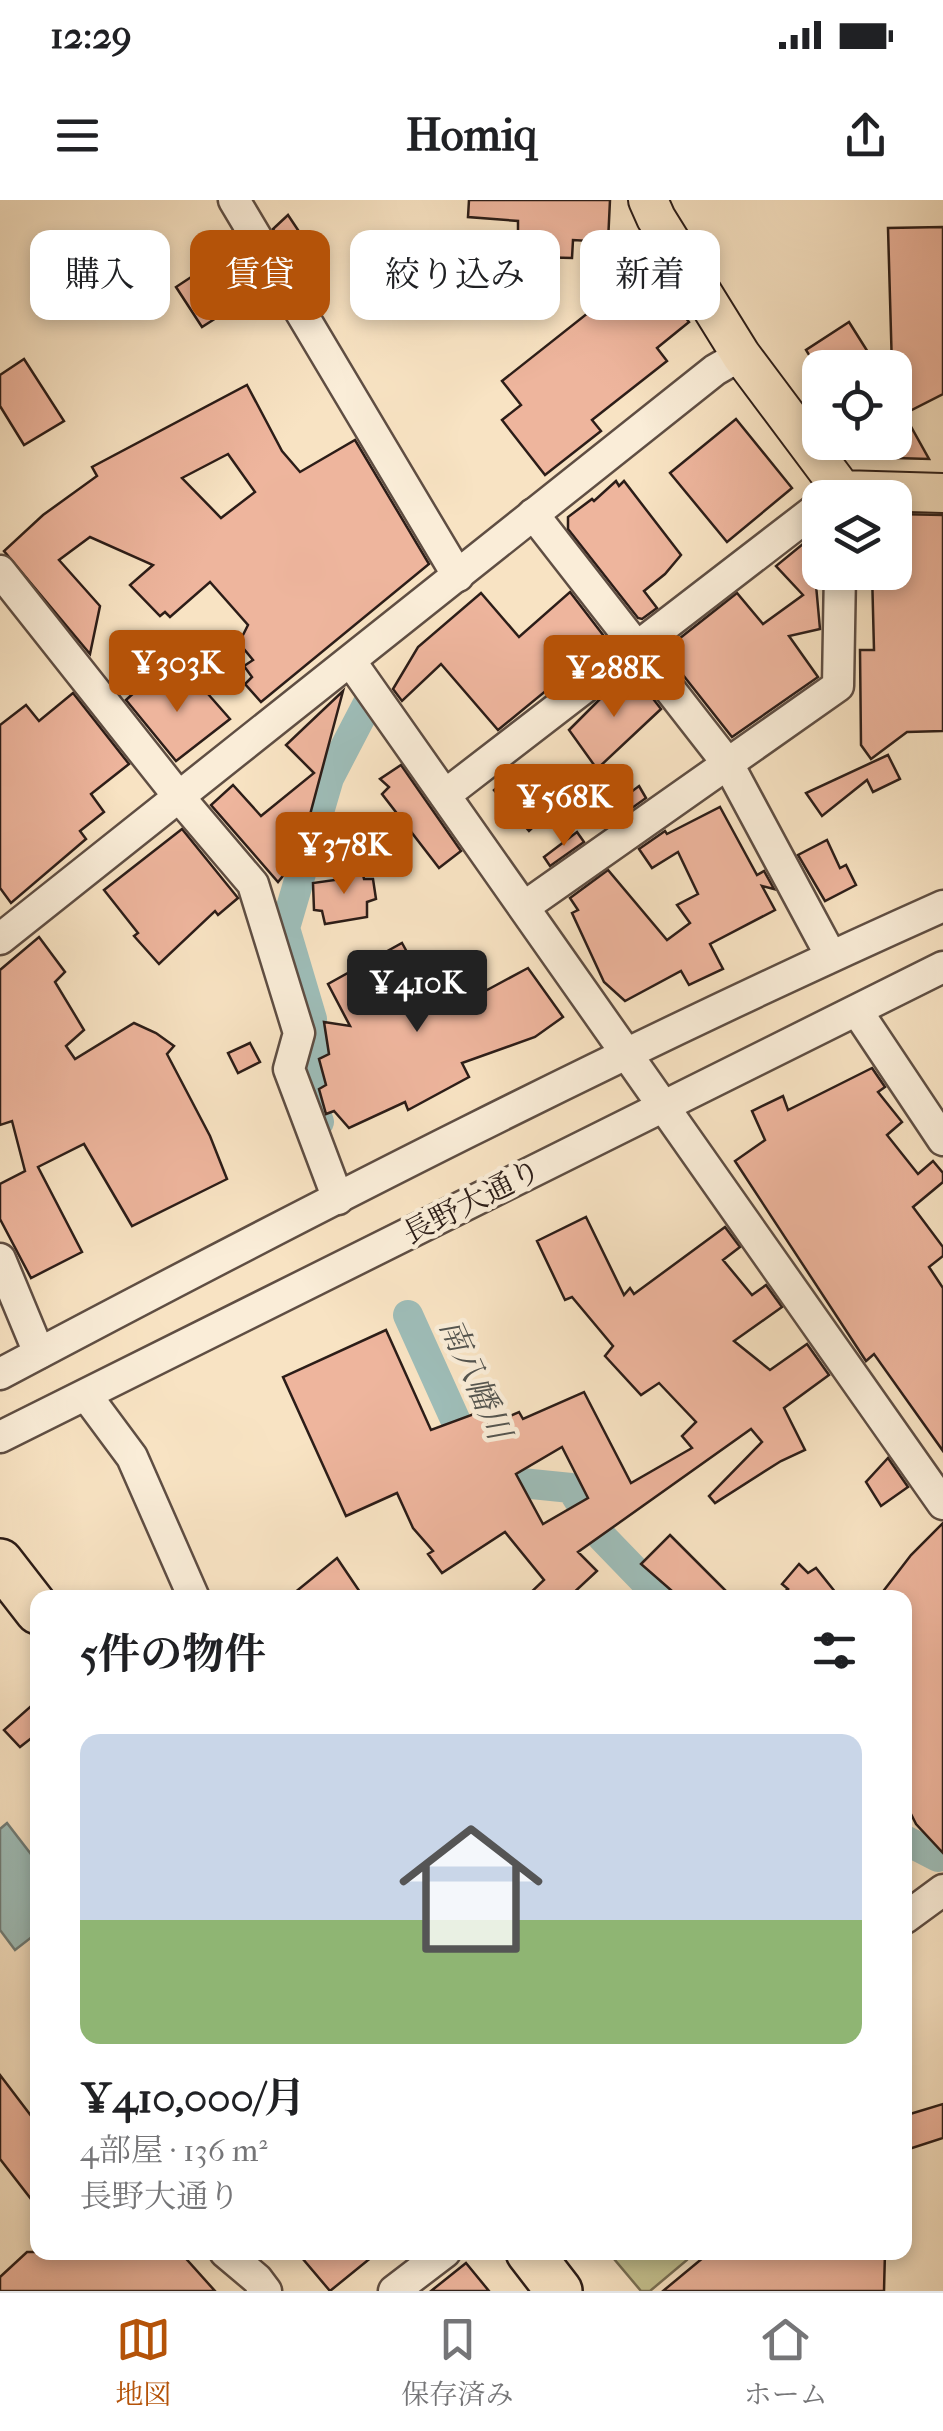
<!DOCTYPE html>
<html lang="ja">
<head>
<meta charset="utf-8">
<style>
  body { margin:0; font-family:"IM FELL French Canon","Noto Serif JP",serif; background:#f2f2f2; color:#202124; height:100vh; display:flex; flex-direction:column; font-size:38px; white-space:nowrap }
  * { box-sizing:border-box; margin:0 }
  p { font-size:32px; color:#757577 }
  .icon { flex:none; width:55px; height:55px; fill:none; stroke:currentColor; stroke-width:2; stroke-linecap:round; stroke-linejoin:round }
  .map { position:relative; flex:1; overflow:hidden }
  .side { position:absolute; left:30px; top:1390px; width:882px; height:670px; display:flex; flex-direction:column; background:#fff; border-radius:20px; box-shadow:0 5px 15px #0003 }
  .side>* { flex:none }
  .banner { position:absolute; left:30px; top:30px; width:885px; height:90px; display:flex; gap:20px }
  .controls { position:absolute; left:802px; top:150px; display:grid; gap:20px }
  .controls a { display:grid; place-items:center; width:110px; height:110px; border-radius:20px; background:#fff; box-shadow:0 5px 15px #0003; font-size:50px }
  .price { position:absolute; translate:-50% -85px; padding:0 22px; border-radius:10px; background:#b45309; color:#fff; font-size:32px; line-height:65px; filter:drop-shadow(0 2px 5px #0008) }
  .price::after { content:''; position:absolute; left:50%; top:60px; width:30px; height:22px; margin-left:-15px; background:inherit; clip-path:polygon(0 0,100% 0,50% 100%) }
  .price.current { background:#222; color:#fff }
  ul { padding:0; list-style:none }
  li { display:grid; align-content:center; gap:20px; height:530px; padding:0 50px }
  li+li { border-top:2px solid #e0e0e0 }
  li span { display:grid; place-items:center; height:310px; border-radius:20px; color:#555 }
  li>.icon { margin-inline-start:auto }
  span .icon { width:180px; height:180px; fill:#fffc; stroke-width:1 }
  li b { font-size:42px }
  h2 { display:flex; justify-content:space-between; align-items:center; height:120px; padding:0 50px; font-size:42px }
  .chip { padding:0 35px; border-radius:20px; background:#fff; box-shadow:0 5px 15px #0003; font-size:35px; line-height:90px }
  .chip.current { background:#b45309; color:#fff }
  .status { display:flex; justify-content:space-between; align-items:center; height:70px; padding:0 50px; background:#fff; direction:ltr }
  .status svg { height:28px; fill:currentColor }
  header { display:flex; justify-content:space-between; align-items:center; height:130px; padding:0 50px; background:#fff; font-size:45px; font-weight:800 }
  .tabs { display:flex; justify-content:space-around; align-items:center; height:140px; border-top:2px solid #e0e0e0; background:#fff; font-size:28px; color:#757577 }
  .tabs a { display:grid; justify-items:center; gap:5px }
  .tabs .current { color:#b45309 }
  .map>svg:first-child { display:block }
</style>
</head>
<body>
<div class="status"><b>12:29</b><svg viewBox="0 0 49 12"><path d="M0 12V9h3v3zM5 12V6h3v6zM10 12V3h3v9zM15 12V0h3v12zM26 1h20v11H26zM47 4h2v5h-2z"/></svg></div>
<header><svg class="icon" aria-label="menu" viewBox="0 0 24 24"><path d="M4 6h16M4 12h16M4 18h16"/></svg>Homiq<svg class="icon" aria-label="share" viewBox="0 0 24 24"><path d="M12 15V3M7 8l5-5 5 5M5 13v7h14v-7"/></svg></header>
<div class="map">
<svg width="943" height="2091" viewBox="0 0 943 2091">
  <rect width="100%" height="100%" fill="#f8e3c3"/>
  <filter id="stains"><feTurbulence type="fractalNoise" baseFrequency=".002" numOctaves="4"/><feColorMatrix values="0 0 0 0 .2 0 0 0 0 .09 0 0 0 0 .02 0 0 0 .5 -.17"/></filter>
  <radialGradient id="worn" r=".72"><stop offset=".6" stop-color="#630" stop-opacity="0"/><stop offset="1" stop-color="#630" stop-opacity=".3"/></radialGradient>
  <!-- green -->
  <path fill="#c4c18f" stroke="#786f54" stroke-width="2.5" d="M 609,2053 L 687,2053 L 687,2060 L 650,2091 L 641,2091 Z"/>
  <!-- water -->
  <path fill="#9ebdb8" stroke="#707d78" stroke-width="2.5" d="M 7,1623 L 37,1662 L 37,1733 L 15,1750 L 0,1730 L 0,1629 Z"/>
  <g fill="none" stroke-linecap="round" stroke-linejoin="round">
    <!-- canal -->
    <g stroke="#9ebdb8" stroke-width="30">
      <path d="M 319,922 L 309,891 L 314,854 L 312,819 L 285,728 L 329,578 L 367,505"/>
      <path d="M 408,1115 L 482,1279 L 571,1288 L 602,1337 L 661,1398"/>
      <path d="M 905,1640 L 938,1657"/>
    </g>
  </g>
  <!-- building -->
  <g fill="#eeb59d" stroke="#2c1d18" stroke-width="2.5" fill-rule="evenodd">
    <path d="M 469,0 L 610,0 L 608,42 L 573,40 L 572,58 L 533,57 L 532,40 L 518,37 L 518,21 L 468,17 Z"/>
    <path d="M 288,15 L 306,42 L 287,52 L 273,29 Z"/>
    <path d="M 943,27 L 943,194 L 904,214 L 929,259 L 895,258 L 895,168 L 892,168 L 888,28 Z"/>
    <path d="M 211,64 L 238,104 L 202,127 L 176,87 Z"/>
    <path d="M 646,67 L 689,122 L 657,148 L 667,161 L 592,220 L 601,231 L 545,275 L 502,220 L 521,205 L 502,181 Z"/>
    <path d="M 849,122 L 878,168 L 817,168 L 806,150 Z"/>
    <path d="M 24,159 L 64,221 L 24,245 L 0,206 L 0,175 Z"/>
    <path d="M 247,185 L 282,251 L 300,272 L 355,240 L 429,364 L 261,502 L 245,484 L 252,477 L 244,466 L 253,460 L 239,443 L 248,425 L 210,382 L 170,417 L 165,412 L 160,416 L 130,385 L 153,365 L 90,337 L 59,360 L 100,406 L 90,454 L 4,351 L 43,315 L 97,276 L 92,267 ZM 228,254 L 255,292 L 221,318 L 182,278 Z"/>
    <path d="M 736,219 L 792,288 L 727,342 L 670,273 Z"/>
    <path d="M 616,281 L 619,286 L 624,281 L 681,355 L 665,374 L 644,391 L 657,408 L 642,419 L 638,418 L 568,329 L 568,317 L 592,299 L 594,301 Z"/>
    <path d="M 895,314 L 943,315 L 943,531 L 907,532 L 871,559 L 861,545 L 860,450 L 874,450 L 872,372 L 895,372 Z"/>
    <path d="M 820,330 L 819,370 L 815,374 L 820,429 L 789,436 L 818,477 L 732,537 L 668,456 L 670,446 L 737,393 L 763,424 L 803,395 L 776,366 Z"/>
    <path d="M 570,392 L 610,444 L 578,469 L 576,466 L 498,530 L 441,464 L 402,501 L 393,489 L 418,447 L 481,393 L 519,437 Z"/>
    <path d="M 158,471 L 181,498 L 201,486 L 230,519 L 176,561 L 126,500 Z"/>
    <path d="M 630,476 L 637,478 L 661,509 L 597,569 L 569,530 L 601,498 Z"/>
    <path d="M 343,491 L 299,656 L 278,682 L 211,605 L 233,585 L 261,616 L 314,573 L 286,545 Z"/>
    <path d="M 73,493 L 129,564 L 91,594 L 104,612 L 80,631 L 86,639 L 11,703 L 0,688 L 0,525 L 26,505 L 39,521 Z"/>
    <path d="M 888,555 L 900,579 L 873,592 L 867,580 L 822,616 L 806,593 Z"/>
    <path d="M 401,565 L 461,651 L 439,668 L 382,594 L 389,587 L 380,579 Z"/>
    <path d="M 511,575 L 546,615 L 529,631 L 494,590 Z"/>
    <path d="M 639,586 L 646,598 L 618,618 L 611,607 Z"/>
    <path d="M 720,607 L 757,675 L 764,671 L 774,689 L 762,686 L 775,710 L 710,744 L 723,769 L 689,785 L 681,771 L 625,801 L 604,782 L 572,713 L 578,710 L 570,698 L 608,670 L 667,740 L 690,723 L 677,705 L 698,694 L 678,652 L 652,668 L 639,649 L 665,631 L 667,634 Z"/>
    <path d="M 182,629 L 238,698 L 218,715 L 215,711 L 159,764 L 134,736 L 138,733 L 104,690 Z"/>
    <path d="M 577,632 L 584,642 L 550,666 L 544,657 Z"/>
    <path d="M 827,640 L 840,668 L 846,665 L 856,685 L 825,701 L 798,655 Z"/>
    <path d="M 362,670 L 364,679 L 373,679 L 376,699 L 367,702 L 367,717 L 325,724 L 322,711 L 314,710 L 313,683 L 342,679 L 342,671 Z"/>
    <path d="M 39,737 L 65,772 L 55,782 L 84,830 L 66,846 L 75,859 L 134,823 L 156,833 L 174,846 L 167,854 L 210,936 L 227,979 L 132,1026 L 84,944 L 38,967 L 82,1052 L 31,1078 L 0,1019 L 0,984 L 25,971 L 12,921 L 0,925 L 0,770 Z"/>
    <path d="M 402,743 L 427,788 L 432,785 L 447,812 L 485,788 L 487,790 L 528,768 L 563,817 L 535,837 L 462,863 L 469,877 L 408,910 L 405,902 L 349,928 L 334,911 L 326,914 L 319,889 L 326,885 L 319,859 L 329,854 L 324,822 L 350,826 L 328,784 Z"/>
    <path d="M 250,843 L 260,862 L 238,873 L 228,853 Z"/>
    <path d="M 872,868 L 885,887 L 878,892 L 902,922 L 887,935 L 918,974 L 933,961 L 943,973 L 943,982 L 913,1007 L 943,1047 L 943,1056 L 929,1067 L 943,1088 L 943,1251 L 874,1154 L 866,1161 L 735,961 L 765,940 L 752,911 L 783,896 L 788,910 Z"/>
    <path d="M 586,1017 L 624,1095 L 630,1088 L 634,1094 L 725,1027 L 740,1047 L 723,1060 L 752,1095 L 766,1085 L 782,1107 L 734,1141 L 770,1170 L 807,1144 L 829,1175 L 784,1208 L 805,1250 L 781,1261 L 715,1303 L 709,1296 L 762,1242 L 751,1229 L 578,1352 L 597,1371 L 568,1398 L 525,1398 L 544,1380 L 505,1332 L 442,1373 L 428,1354 L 433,1351 L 413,1328 L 397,1293 L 346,1316 L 283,1177 L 386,1130 L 431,1230 L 482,1211 L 489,1225 L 519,1212 L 523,1219 L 584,1192 L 631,1283 L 692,1248 L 682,1236 L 696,1222 L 659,1183 L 641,1195 L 605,1156 L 613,1146 L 572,1097 L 565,1100 L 537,1041 ZM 562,1247 L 588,1298 L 543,1324 L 516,1274 Z"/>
    <path d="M 888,1258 L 908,1287 L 881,1306 L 866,1282 Z"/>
    <path d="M 943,1323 L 943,1653 L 916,1624 L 905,1602 L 905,1398 L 878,1398 L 911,1355 Z"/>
    <path d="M 670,1335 L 733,1398 L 680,1398 L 641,1364 Z"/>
    <path d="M 337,1358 L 364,1398 L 288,1398 Z"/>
    <path d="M 799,1364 L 808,1373 L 816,1368 L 840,1398 L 777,1398 L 788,1389 L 782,1384 Z"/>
    <path d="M 38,1500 L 38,1533 L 20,1547 L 4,1530 Z"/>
    <path d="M 0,1875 L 38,1925 L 38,2008 L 0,1959 Z"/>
    <path d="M 943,1904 L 943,1938 L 909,1949 L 910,1914 Z"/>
    <path d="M 27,2052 L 180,2052 L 215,2091 L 0,2091 L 0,2077 Z"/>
    <path d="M 297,2052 L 378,2052 L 330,2091 Z"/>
    <path d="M 710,2052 L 885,2052 L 884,2091 L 663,2091 Z"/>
    <path d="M 466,2063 L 489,2091 L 431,2091 Z"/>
  </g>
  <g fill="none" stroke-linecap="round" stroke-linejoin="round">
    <!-- minor casing -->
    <g stroke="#5f4e43" stroke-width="35">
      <g id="minor">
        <path d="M 234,0 L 458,376"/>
        <path d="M 533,314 L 728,564 L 831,756"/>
        <path d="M 0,371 L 179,597 L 253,684 L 299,833 L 289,869 L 338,999"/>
        <path d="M 351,462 L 943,1304"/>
        <path d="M 445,595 L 820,306"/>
        <path d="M 524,707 L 838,486 L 840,372"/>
        <path d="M 0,739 L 715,170 L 741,155"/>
        <path d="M 857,811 L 943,940"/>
        <path d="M 0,1059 L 39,1153"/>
        <path d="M 0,1174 C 309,1010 623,849 943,706"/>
        <path d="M 86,1195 L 132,1257 L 194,1398"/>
        <path d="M 0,1237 L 943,767"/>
        <path d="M 905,1718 L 943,1690"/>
        <path d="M 225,2052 L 257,2079 L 266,2091"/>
        <path d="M 394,2091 L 445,2052"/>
      </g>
    </g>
    <!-- major casing -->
    <g stroke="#2c1d18" stroke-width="42">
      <path id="major" d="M 648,0 L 656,18 L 741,155 L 842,290 L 943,293"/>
    </g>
    <!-- highway casing -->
    <g stroke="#2c1d18" stroke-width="50">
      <g id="highway">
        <path d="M 0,1362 L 38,1411"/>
        <path d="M 529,2052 L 559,2091"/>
      </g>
    </g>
    <!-- minor -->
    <use href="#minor" stroke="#faedd8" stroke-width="30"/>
    <!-- major -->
    <use href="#major" stroke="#f8e3c3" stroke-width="38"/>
    <!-- highway -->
    <use href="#highway" stroke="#f8e3c3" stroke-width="45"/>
  </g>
  <g text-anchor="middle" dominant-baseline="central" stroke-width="9" stroke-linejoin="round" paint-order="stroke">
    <!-- street labels -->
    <g font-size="30" fill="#2c1d18" stroke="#faedd8">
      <text transform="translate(472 1002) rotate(-27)">長野大通り</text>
    </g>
    <!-- water labels -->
    <g font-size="32" font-style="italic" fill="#545550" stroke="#faedd8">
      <text transform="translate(475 1179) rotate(66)">南八幡川</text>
    </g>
  </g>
  <rect width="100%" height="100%" filter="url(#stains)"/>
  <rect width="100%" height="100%" fill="url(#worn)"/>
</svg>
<div class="controls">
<a><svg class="icon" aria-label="locate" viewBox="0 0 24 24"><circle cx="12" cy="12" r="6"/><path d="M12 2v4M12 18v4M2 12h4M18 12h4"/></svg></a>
<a><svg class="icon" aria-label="layers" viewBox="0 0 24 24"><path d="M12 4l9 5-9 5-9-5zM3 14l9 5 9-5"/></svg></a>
</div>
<b class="price" style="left:177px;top:515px">¥303K</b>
<b class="price" style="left:614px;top:520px">¥288K</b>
<b class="price" style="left:564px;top:649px">¥568K</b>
<b class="price" style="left:344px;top:697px">¥378K</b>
<b class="price current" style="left:417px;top:835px">¥410K</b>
<div class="banner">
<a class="chip">購入</a>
<a class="chip current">賃貸</a>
<a class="chip">絞り込み</a>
<a class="chip">新着</a>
</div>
<section class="side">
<h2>5件の物件<svg class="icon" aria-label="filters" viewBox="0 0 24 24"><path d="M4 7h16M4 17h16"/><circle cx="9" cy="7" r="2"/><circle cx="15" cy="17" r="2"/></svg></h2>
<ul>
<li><span style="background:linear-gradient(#c9d6e8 60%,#8fb573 0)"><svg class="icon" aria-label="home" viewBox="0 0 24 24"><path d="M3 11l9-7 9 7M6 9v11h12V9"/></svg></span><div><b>¥410,000/月</b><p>4部屋 · 136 m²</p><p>長野大通り</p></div></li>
</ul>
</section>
</div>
<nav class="tabs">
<a class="current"><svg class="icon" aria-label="map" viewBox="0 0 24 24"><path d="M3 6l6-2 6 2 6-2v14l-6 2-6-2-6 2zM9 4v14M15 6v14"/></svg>地図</a>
<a><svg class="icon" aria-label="saved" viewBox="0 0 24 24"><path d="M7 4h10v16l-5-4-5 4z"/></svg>保存済み</a>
<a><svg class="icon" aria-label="home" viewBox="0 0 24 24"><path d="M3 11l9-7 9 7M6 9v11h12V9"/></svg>ホーム</a>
</nav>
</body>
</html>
